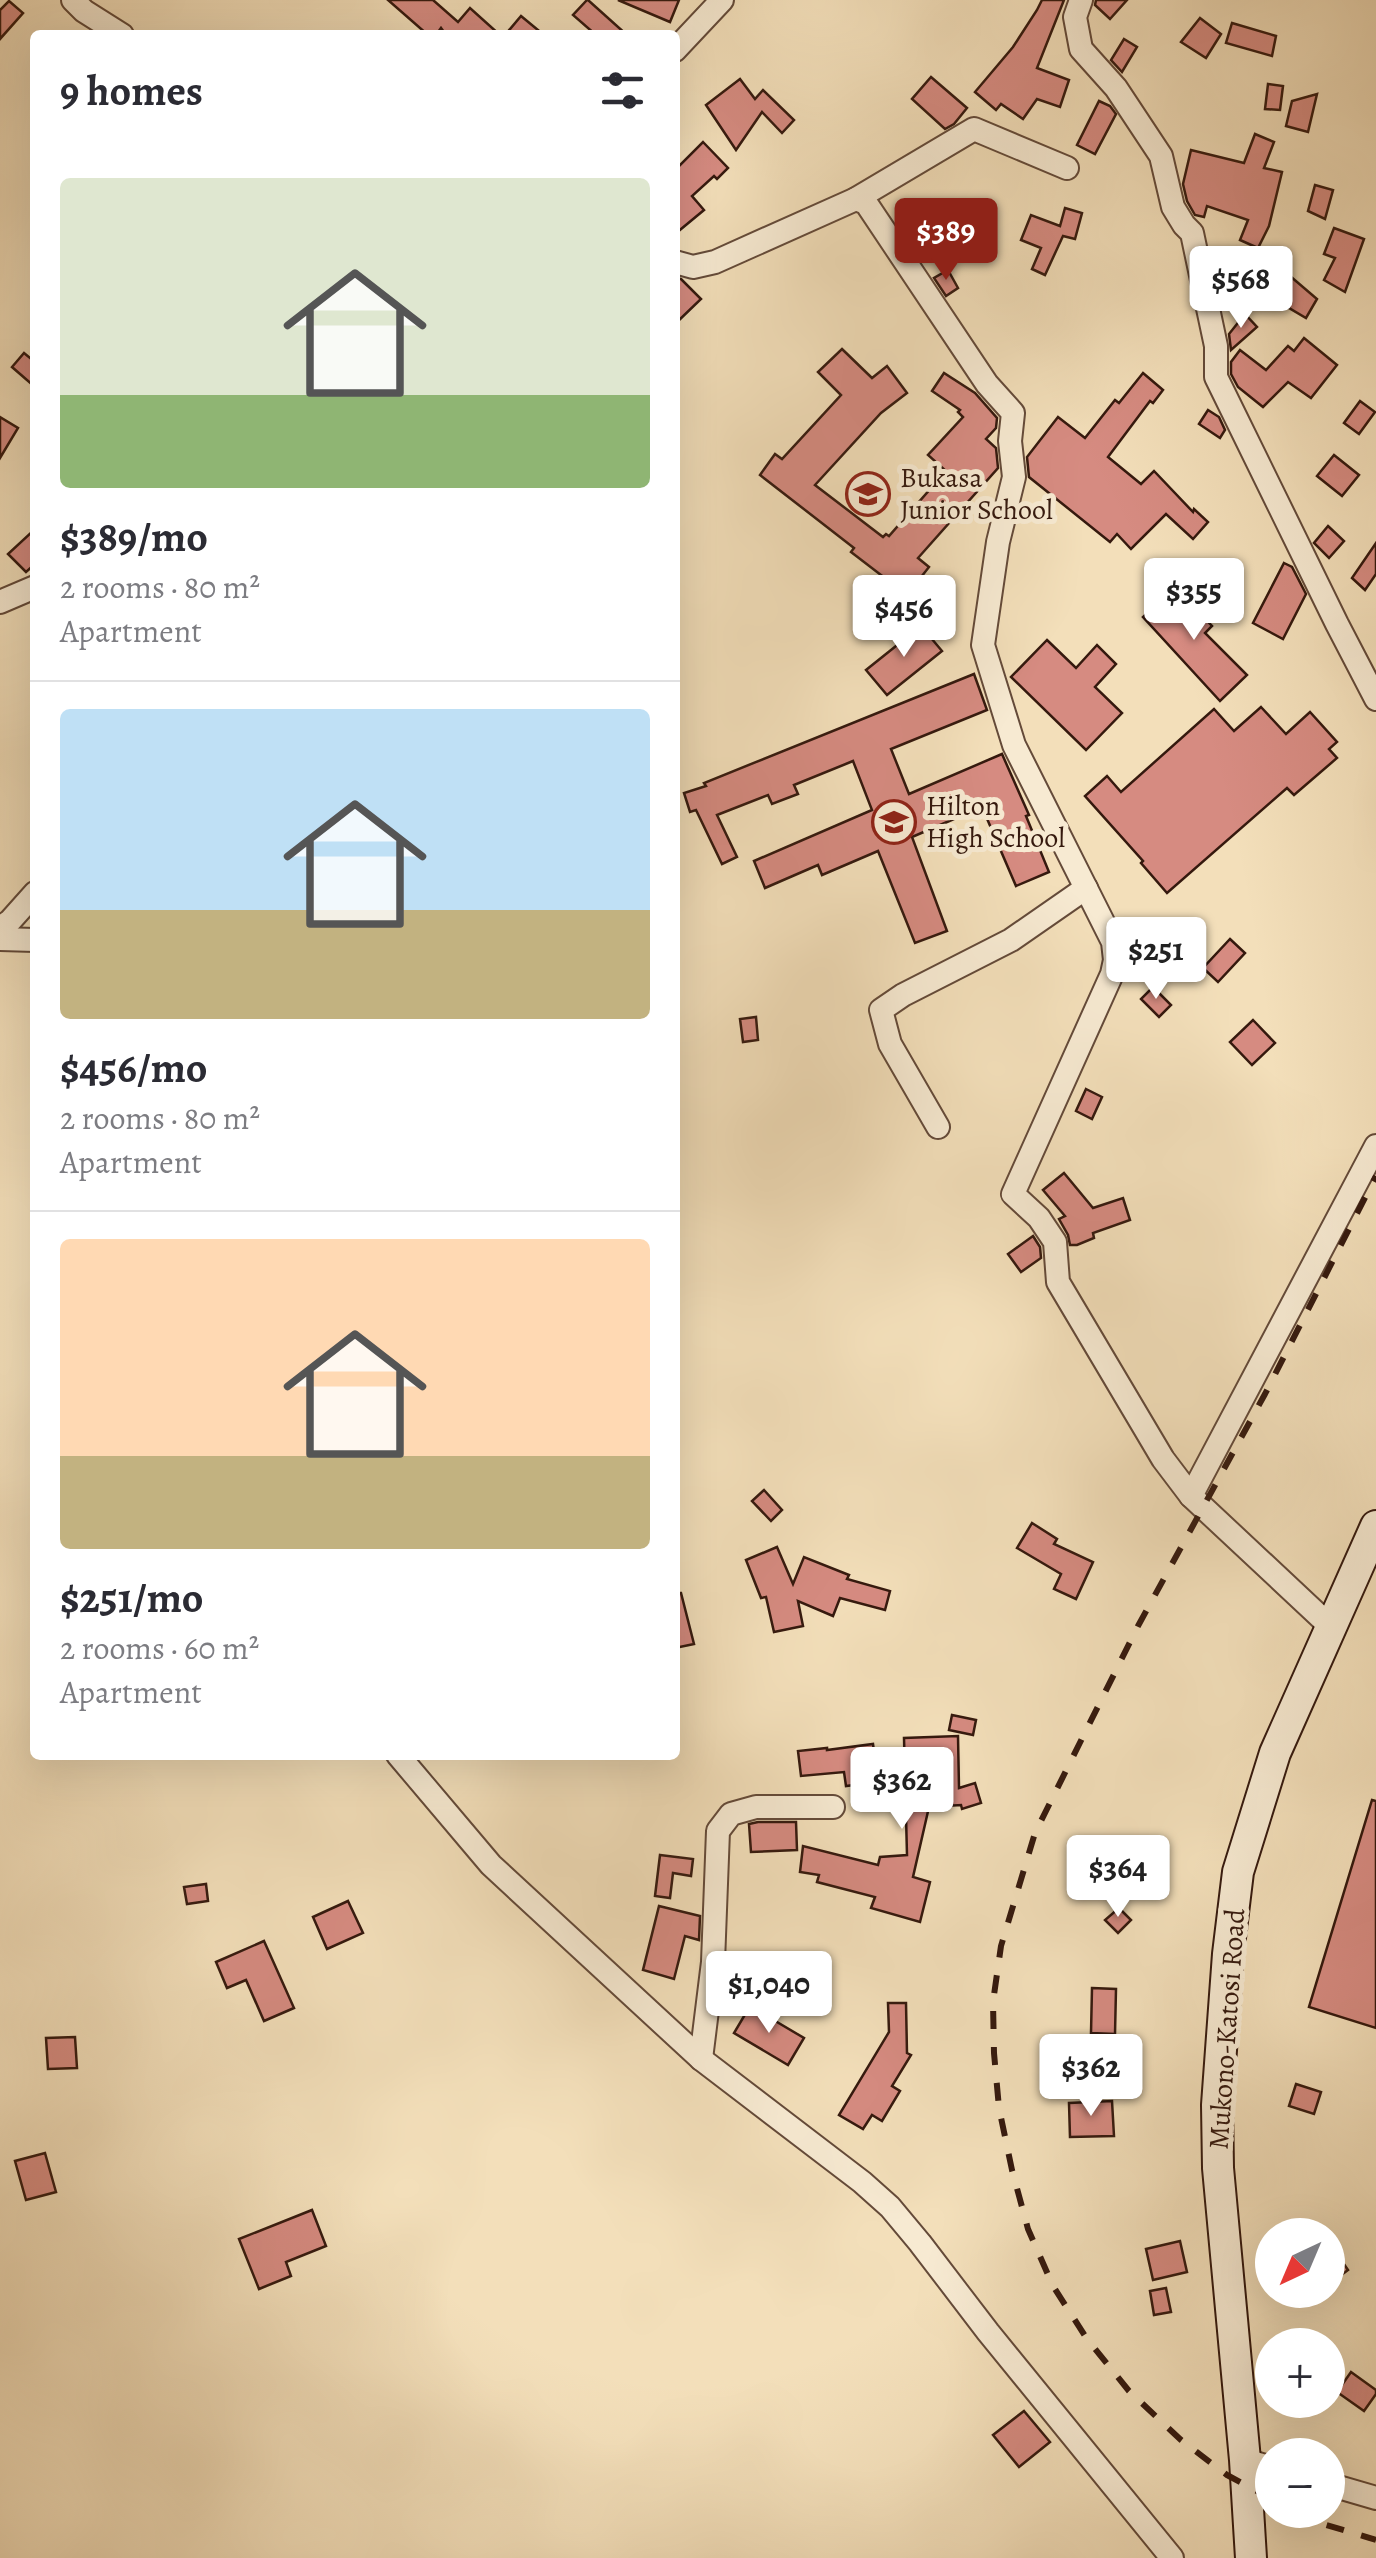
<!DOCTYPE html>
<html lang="en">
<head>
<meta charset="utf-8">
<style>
  body { margin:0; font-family:Alegreya,serif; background:#f2f2f3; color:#2b2b33; height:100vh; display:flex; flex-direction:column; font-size:38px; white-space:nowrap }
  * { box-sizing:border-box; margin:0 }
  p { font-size:32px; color:#7c7c81 }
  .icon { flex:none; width:55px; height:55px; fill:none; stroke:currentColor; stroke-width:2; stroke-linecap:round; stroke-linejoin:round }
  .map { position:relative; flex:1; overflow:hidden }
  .sheet { position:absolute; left:30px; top:30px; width:650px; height:1730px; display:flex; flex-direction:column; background:#fff; border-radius:10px; box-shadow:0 10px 40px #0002 }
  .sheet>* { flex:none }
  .needle { width:65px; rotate:224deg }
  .controls { position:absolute; left:1255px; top:2218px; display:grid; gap:20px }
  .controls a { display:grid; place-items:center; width:90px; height:90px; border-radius:50%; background:#fff; box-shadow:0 10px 40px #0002; font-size:50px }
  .price { position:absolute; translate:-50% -85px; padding:0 22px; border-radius:10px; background:#fff; color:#222; font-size:32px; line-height:65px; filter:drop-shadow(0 2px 5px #0008) }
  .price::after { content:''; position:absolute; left:50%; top:60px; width:30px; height:22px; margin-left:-15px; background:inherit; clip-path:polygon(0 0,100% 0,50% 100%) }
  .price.active { background:#8f2418; color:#fff }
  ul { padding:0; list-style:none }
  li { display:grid; align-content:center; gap:20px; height:530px; padding:0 30px }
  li+li { border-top:2px solid #e1e1e2 }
  li span { display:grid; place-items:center; height:310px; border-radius:10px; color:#555 }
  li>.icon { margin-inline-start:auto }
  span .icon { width:180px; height:180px; fill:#fffc; stroke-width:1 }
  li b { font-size:42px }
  h2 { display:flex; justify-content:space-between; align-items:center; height:120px; padding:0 30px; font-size:42px }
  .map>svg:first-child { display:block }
</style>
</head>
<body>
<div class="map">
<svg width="1376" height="2558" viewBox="0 0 1376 2558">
  <rect width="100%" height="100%" fill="#f3dfba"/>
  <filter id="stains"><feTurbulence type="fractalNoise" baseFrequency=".002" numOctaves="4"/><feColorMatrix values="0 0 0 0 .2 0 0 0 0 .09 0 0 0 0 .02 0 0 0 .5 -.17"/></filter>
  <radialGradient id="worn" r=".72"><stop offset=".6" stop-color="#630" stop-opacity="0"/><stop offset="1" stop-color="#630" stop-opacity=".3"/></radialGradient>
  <!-- building -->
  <g fill="#d68b81" stroke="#35190e" stroke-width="2.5">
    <path d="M 388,0 L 433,0 L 458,22 L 470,8 L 500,35 L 446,35 L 441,28 L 436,35 L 428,35 Z"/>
    <path d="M 587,0 L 588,0 L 627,35 L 596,35 L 573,15 Z"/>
    <path d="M 618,0 L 679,0 L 670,22 Z"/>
    <path d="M 1042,0 L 1064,0 L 1037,68 L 1069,80 L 1060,107 L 1037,99 L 1023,119 L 1001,104 L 996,110 L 975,92 L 1013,47 L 1037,10 Z"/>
    <path d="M 1096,0 L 1127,0 L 1110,19 L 1095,5 Z"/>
    <path d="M 9,1 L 23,13 L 0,39 L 0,10 Z"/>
    <path d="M 521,16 L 544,35 L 505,35 Z"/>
    <path d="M 1200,18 L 1221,34 L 1206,58 L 1181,42 Z"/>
    <path d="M 1232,23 L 1276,36 L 1272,56 L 1226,43 Z"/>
    <path d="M 1124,39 L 1137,47 L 1122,72 L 1111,60 Z"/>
    <path d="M 931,77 L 967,108 L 954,124 L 945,129 L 912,99 Z"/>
    <path d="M 740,79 L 755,99 L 763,90 L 794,120 L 782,133 L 762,112 L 736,150 L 706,105 Z"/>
    <path d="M 1268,84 L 1283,86 L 1280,110 L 1265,109 Z"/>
    <path d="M 1317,94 L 1308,132 L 1286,126 L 1292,101 Z"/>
    <path d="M 1099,101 L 1110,106 L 1116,114 L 1095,154 L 1077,145 Z"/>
    <path d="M 1255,134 L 1274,142 L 1264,168 L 1282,172 L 1269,226 L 1258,248 L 1240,240 L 1248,220 L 1207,206 L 1204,217 L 1195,215 L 1187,201 L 1183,184 L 1191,150 L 1244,163 Z"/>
    <path d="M 703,142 L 728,168 L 717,179 L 714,176 L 692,196 L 704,210 L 675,234 L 675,170 Z"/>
    <path d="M 1315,185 L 1333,190 L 1325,219 L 1308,211 Z"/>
    <path d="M 1065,208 L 1082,213 L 1075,239 L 1063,236 L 1045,275 L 1032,269 L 1041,248 L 1021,240 L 1031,215 L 1060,226 Z"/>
    <path d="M 1334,228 L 1364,239 L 1345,292 L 1324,280 L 1335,258 L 1324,254 Z"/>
    <path d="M 948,270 L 958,288 L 946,296 L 934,278 Z"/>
    <path d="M 1283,270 L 1317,299 L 1306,318 L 1267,295 L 1267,288 Z"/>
    <path d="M 675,278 L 681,279 L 701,299 L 675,324 Z"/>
    <path d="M 1245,314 L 1257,327 L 1231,350 L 1229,334 Z"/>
    <path d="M 1304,338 L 1337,365 L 1311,398 L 1288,382 L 1263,407 L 1238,387 L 1231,374 L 1231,362 L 1240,350 L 1266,370 L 1288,346 L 1294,351 Z"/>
    <path d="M 842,349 L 872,378 L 887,366 L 907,393 L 881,413 L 815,485 L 883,537 L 886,534 L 889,536 L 946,471 L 928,455 L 963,417 L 958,412 L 960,410 L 932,391 L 944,373 L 975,393 L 997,418 L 996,428 L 986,439 L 996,448 L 998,468 L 918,558 L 929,567 L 907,595 L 851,552 L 854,548 L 760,475 L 775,454 L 782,459 L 841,395 L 818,372 Z"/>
    <path d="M 24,353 L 35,362 L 35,387 L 12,367 Z"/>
    <path d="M 1143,373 L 1163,390 L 1153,403 L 1150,401 L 1108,457 L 1141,484 L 1154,471 L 1193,512 L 1194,509 L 1208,522 L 1193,539 L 1166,514 L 1131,549 L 1117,534 L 1110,542 L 1029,477 L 1027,457 L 1058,417 L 1085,438 L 1115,400 L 1119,403 Z"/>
    <path d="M 1360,401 L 1375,412 L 1359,434 L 1344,423 Z"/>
    <path d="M 1208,410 L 1219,417 L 1225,430 L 1220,438 L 1199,424 Z"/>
    <path d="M 0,417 L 18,428 L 0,458 Z"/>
    <path d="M 1334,455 L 1359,475 L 1342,496 L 1317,476 Z"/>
    <path d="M 1328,526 L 1344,541 L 1329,558 L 1314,543 Z"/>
    <path d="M 35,529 L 35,564 L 26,572 L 8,554 Z"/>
    <path d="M 1376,543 L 1376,574 L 1365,590 L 1352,578 Z"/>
    <path d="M 1284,563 L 1292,567 L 1306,594 L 1283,639 L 1253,623 Z"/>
    <path d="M 1175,587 L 1212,626 L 1205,633 L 1247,675 L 1220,701 L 1143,617 Z"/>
    <path d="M 921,626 L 942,651 L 887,695 L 866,670 Z"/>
    <path d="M 1047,640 L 1076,668 L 1097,645 L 1116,664 L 1095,687 L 1122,713 L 1086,750 L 1011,677 Z"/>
    <path d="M 974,674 L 987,710 L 891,749 L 909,794 L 1002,754 L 1029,815 L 1026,816 L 1049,872 L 1016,886 L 982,807 L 912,837 L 947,931 L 915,943 L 878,851 L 822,875 L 818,865 L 765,888 L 754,861 L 872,810 L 853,761 L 794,785 L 798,794 L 772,804 L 768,795 L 717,815 L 737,857 L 722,864 L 696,810 L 690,812 L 684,793 L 706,786 L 704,783 Z"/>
    <path d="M 1261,707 L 1286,734 L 1310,712 L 1337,742 L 1329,749 L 1337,758 L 1294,795 L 1287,788 L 1167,893 L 1141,863 L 1143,861 L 1085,796 L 1107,776 L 1121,792 L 1214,709 L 1234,731 Z"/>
    <path d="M 1230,939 L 1245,953 L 1218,982 L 1203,968 Z"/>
    <path d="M 1153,987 L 1171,1005 L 1159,1017 L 1141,999 Z"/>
    <path d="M 756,1017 L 758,1040 L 743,1042 L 740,1019 Z"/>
    <path d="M 1253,1020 L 1275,1043 L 1252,1065 L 1230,1042 Z"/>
    <path d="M 1086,1089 L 1102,1097 L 1092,1119 L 1076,1111 Z"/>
    <path d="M 1064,1173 L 1093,1208 L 1123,1198 L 1130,1220 L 1093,1233 L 1094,1238 L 1077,1245 L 1070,1245 L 1068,1235 L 1059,1219 L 1065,1216 L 1043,1190 Z"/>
    <path d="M 1033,1236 L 1040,1247 L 1041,1258 L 1021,1272 L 1008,1254 Z"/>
    <path d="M 764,1490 L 782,1510 L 771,1521 L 752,1501 Z"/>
    <path d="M 1032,1523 L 1057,1539 L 1054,1544 L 1093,1562 L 1076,1599 L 1054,1589 L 1061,1574 L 1017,1548 Z"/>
    <path d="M 777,1547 L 793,1584 L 804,1557 L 849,1575 L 847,1579 L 890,1591 L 885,1610 L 840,1598 L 833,1616 L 798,1601 L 803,1626 L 774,1632 L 766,1597 L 761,1598 L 746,1560 Z"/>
    <path d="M 675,1593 L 681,1593 L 694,1644 L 675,1648 Z"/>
    <path d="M 952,1715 L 976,1720 L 973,1735 L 949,1730 Z"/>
    <path d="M 958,1736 L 959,1788 L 975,1783 L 981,1803 L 962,1809 L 961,1805 L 929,1807 L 913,1877 L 930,1882 L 920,1922 L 871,1908 L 875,1897 L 817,1882 L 819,1875 L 800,1872 L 803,1846 L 878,1865 L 880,1857 L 907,1855 L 904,1738 Z"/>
    <path d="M 873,1744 L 878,1782 L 846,1786 L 844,1772 L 801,1776 L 798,1751 L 827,1748 L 827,1750 Z"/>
    <path d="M 1372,1800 L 1376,1801 L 1376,2028 L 1309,2007 Z"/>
    <path d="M 758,1822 L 796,1822 L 797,1850 L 751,1852 L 749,1824 Z"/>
    <path d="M 660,1855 L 693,1859 L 691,1876 L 673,1873 L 670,1898 L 655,1896 Z"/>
    <path d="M 206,1884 L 208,1901 L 187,1904 L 184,1887 Z"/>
    <path d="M 348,1901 L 363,1933 L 327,1949 L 313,1917 Z"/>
    <path d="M 659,1906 L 700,1916 L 699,1940 L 685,1936 L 674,1979 L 643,1970 Z"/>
    <path d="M 1119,1908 L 1131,1920 L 1118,1933 L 1105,1920 Z"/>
    <path d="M 264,1941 L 294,2008 L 264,2021 L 246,1980 L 227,1988 L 216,1962 Z"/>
    <path d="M 1092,1988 L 1116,1989 L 1115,2034 L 1091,2033 Z"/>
    <path d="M 888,2003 L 906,2003 L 907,2053 L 911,2055 L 892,2086 L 900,2091 L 882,2121 L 872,2115 L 863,2129 L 839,2115 L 889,2032 Z"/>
    <path d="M 750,2006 L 804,2038 L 788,2065 L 734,2033 Z"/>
    <path d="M 75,2037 L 77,2068 L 48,2069 L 46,2038 Z"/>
    <path d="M 1296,2084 L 1321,2092 L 1314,2114 L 1289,2106 Z"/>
    <path d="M 1112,2101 L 1114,2136 L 1070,2137 L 1069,2103 Z"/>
    <path d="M 45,2153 L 56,2192 L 26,2200 L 15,2161 Z"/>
    <path d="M 312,2210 L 326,2246 L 286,2262 L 291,2276 L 259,2289 L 239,2239 Z"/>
    <path d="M 1180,2241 L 1187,2272 L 1153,2280 L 1146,2249 Z"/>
    <path d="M 1328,2241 L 1348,2270 L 1328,2285 Z"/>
    <path d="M 1166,2288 L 1171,2312 L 1154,2315 L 1150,2291 Z"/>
    <path d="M 1351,2372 L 1376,2390 L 1376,2394 L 1364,2411 L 1337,2392 Z"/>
    <path d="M 1024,2411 L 1050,2442 L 1019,2467 L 993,2435 Z"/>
  </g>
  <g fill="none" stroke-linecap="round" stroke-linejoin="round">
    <!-- street casing -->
    <g stroke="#644a39" stroke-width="26">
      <g id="street">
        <path d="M 73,0 L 84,11 L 122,35"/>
        <path d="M 1081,0 L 1075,17 L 1081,49 L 1116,88 L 1161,156 L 1173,207 L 1184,225 L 1192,233 L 1216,346 L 1216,377 L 1337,624 L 1376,699"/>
        <path d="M 675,50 L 722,0"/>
        <path d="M 856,199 L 974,129 L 1067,168"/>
        <path d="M 675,262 L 693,267 L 715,262 L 856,199 L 866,203 L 987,384 L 1013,413 L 1010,441 L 1014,477 L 998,542 L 983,645 L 1014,745 L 1113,942 L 1115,960 L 1112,974 L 1013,1194 L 1039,1218 L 1055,1242 L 1058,1282 L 1163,1459 L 1191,1496 L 1331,1627"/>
        <path d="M 0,602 L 35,587"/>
        <path d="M 0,928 L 10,921 L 35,893"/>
        <path d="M 0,939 L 35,940"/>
        <path d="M 938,1127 L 890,1044 L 881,1010 L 903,995 L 1011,940 L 1086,888"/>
        <path d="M 1191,1496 L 1376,1146"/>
        <path d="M 398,1755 L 491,1865 L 701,2059 L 862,2182 L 890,2207 L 920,2243 L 988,2332 L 1172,2558"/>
        <path d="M 701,2059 L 713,1962 L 718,1831 L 731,1814 L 756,1807 L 833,1807"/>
        <path d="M 1245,2460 L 1272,2468"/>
        <path d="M 1328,2484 L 1376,2498"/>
      </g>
    </g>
    <!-- secondary casing -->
    <g stroke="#35190e" stroke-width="34">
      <path id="secondary" d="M 1251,2558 L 1245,2460 L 1218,2168 L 1217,2105 L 1228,1954 L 1238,1872 L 1275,1753 L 1376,1526"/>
    </g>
    <!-- street -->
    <use href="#street" stroke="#f7ead2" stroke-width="22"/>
    <!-- secondary -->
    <use href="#secondary" stroke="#f7ead2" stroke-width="30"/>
    <!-- rail -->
    <g stroke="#35190e" stroke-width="6" stroke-dasharray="18 18" stroke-linecap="butt">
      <path d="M 1272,2499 L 1227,2475 L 1181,2440 L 1129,2391 L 1087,2339 L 1053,2286 L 1028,2229 L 1012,2170 L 999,2108 L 994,2053 L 993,2002 L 1001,1946 L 1035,1833 L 1138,1626 L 1265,1394 L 1376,1176"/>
      <path d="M 1294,2510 L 1320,2523 L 1376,2540"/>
    </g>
  </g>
  <!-- icons -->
  <defs>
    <g id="school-ring" transform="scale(2.25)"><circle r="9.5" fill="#f7ead2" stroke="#8f2418" stroke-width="1.5"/><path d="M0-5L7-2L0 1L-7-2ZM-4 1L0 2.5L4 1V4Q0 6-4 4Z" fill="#8f2418"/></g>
  </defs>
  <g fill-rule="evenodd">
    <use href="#school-ring" x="868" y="494"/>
    <use href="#school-ring" x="894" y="822"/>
  </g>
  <g text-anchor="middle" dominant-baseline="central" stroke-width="10" stroke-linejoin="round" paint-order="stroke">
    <!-- poi labels -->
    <g font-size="28" fill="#35190e" stroke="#f7ead2" text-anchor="start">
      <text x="900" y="478">Bukasa<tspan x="900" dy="32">Junior School</tspan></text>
      <text x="926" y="806">Hilton<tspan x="926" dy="32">High School</tspan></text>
    </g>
    <!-- street labels -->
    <g font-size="28" fill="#35190e" stroke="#f7ead2">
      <text transform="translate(1227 2029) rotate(-86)">Mukono-Katosi Road</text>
    </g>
  </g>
  <rect width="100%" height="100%" filter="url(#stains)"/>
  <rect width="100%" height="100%" fill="url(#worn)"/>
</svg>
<div class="controls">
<a><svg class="needle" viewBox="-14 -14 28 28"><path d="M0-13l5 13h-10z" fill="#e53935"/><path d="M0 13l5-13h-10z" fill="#7c7c81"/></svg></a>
<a>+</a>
<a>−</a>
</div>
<b class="price active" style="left:946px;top:283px">$389</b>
<b class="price" style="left:1241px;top:331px">$568</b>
<b class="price" style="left:1194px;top:643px">$355</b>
<b class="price" style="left:904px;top:660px">$456</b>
<b class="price" style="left:1156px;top:1002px">$251</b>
<b class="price" style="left:902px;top:1832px">$362</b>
<b class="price" style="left:1118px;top:1920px">$364</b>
<b class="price" style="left:769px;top:2036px">$1,040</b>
<b class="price" style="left:1091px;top:2119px">$362</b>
<section class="sheet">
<h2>9 homes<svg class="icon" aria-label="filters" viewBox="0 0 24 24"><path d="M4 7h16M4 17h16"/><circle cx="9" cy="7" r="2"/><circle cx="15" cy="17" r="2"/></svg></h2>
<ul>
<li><span style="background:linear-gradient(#dfe7d0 70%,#8fb573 0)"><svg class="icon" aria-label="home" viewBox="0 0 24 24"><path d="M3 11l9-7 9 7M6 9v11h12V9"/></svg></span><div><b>$389/mo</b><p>2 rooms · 80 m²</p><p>Apartment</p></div></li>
<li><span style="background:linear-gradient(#bfe0f5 65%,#c2b280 0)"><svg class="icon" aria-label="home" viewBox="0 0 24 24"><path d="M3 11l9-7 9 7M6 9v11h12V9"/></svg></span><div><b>$456/mo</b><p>2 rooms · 80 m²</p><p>Apartment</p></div></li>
<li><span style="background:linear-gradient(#ffd9b3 70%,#c2b280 0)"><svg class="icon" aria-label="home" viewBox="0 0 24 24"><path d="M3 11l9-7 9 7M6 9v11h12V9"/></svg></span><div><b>$251/mo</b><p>2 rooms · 60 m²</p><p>Apartment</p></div></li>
</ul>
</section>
</div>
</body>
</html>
